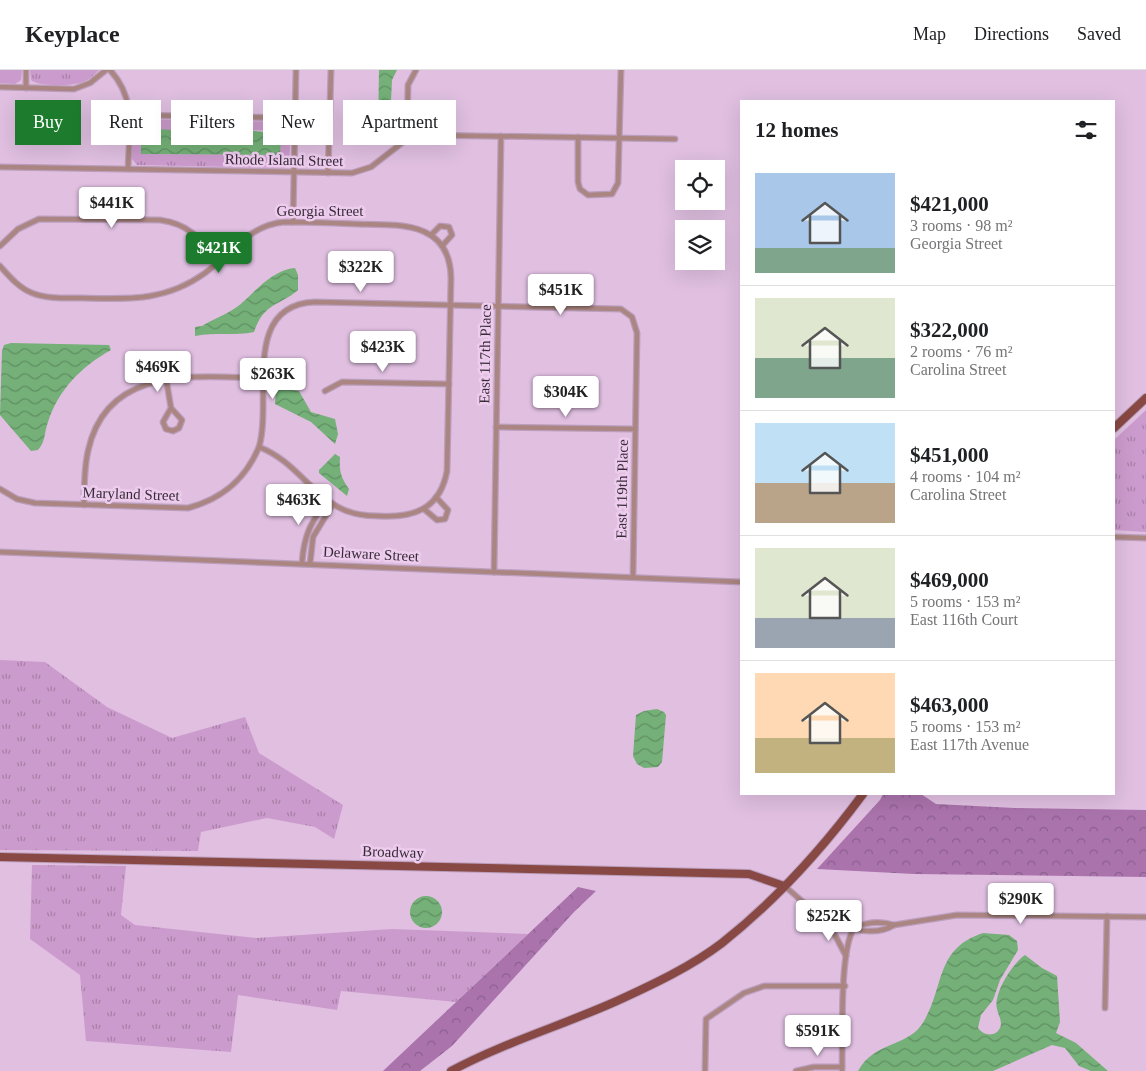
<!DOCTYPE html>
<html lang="en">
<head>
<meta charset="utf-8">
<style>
  body { margin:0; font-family:"Times New Roman",serif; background:#f6f6f6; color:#202124; height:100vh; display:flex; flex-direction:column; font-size:19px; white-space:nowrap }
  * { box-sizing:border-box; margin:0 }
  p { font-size:16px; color:#757577 }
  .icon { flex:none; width:28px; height:28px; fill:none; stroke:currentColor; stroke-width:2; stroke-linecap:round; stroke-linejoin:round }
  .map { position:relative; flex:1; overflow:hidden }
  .sheet { position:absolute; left:740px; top:30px; width:375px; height:695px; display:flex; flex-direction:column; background:#fff; border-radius:0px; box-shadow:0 5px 20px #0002 }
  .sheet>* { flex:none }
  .top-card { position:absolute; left:15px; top:30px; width:475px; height:45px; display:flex; gap:10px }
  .buttons { position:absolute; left:675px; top:90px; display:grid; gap:10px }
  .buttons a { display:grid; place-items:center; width:50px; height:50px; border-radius:0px; background:#fff; box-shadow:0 5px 20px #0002; font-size:25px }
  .price { position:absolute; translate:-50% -42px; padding:0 11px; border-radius:5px; background:#fff; color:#222; font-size:16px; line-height:32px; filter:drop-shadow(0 1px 2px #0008) }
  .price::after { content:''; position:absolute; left:50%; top:30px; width:15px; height:11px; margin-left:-8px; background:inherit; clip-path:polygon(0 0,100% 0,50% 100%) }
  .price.active { background:#1c7b2c; color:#fff }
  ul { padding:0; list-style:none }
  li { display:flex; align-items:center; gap:15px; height:125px; padding:0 15px }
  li+li { border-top:1px solid #e0e0e0 }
  li span { display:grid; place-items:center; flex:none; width:140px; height:100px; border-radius:0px; color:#555 }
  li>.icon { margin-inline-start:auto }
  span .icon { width:60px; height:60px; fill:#fffc; stroke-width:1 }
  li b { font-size:21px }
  h2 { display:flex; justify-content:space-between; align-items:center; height:60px; padding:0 15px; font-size:21px }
  .tag { padding:0 18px; border-radius:0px; background:#fff; box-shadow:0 5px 20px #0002; font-size:18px; line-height:45px }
  .tag.active { background:#1c7b2c; color:#fff }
  header { display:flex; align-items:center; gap:30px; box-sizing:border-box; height:70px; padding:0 25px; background:#fff; border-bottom:1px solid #e0e0e0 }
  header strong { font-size:24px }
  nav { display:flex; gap:28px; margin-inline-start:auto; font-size:18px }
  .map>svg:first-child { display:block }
</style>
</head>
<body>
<header>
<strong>Keyplace</strong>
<nav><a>Map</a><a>Directions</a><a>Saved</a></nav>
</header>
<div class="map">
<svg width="1146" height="1001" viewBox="0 0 1146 1001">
  <defs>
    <pattern id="grass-tufts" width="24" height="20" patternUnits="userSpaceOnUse" patternTransform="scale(1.25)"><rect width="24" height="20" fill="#cc9bcd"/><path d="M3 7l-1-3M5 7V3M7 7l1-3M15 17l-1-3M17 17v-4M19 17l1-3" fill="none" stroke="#a77fa7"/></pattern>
    <pattern id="forest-crowns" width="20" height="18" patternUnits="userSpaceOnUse" patternTransform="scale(1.25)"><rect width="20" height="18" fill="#aa73ac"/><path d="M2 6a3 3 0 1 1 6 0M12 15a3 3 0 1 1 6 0" fill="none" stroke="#8b5f8d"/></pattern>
    <pattern id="water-waves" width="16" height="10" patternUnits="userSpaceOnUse" patternTransform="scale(1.25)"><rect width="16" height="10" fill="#74b077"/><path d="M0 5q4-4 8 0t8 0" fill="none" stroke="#608f63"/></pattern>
  </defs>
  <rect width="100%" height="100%" fill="#e0bfe1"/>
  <!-- grass -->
  <g fill="url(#grass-tufts)" fill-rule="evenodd">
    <path d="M 30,0 L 99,0 C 94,5 89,10 83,12 C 73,16 38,17 31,10 Z"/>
    <path d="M 138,49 L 285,52 L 291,58 L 289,94 L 285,98 L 137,95 L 132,89 L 132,56 ZM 144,59 L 189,61 L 283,60 L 280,82 L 277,85 L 143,84 L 141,60 Z"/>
    <path d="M 1146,340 L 1146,462 L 1114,460 L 1114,370 Z"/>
    <path d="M 0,590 L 45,592 L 107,637 L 172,668 L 245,647 L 259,683 L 343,735 L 334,769 L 315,757 L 267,748 L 201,762 L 198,781 L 0,780 Z"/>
    <path d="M 32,795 L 126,796 L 121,845 L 135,855 L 256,868 L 392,859 L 528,864 L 456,932 L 341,921 L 337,940 L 238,925 L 231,982 L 86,971 L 80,905 L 30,869 Z"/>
  </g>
  <!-- forest -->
  <g fill="url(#forest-crowns)">
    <path d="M 883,724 L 921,724 L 936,734 L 1015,738 L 1146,740 L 1146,807 L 914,804 L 817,799 L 880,730 Z"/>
    <path d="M 578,817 L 596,821 L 574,842 L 452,976 L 420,1001 L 383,1001 Z"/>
  </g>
  <!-- park -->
  <path fill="#cc9bcd" d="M 0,0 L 22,0 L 21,10 L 15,14 L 0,13 Z"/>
  <!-- water -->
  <g fill="url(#water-waves)">
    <path d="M 379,0 L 397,0 L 392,10 L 390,52 L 378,60 Z"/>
    <path d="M 233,56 L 234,59 L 264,62 L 283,59 L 280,82 L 277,85 L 141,84 L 141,58 L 189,61 L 230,60 Z"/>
    <path d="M 295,198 L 298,205 L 298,220 C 280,236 264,232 254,262 C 235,266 215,262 195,266 L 195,257 L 202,256 C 215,248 233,242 244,231 C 257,219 275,199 295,198 Z"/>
    <path d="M 11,273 L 109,275 L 111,280 C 82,296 58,320 48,352 C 44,362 46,371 38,380 L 31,381 L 0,345 L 2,281 L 4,275 Z"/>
    <path d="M 281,319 L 299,321 L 311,342 L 335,349 L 338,364 L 335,374 L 311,352 L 275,334 L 276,320 Z"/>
    <path d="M 335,384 L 340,387 C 339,401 341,408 349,419 L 347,426 L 319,403 L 319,400 Z"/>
    <path d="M 657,639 L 664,642 L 666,645 L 662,692 L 658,697 L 644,698 L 637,694 L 633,686 L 636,645 L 644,641 Z"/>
    <circle cx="426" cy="842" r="16"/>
    <path d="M 983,863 L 1009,865 L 1017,871 L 1018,880 L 1000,910 L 993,930 L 981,945 L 978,958 C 983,965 995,968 1000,958 C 1003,951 998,945 997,939 C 993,923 1013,893 1025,885 L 1042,898 L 1057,906 L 1060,952 L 1056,963 L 1076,973 L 1108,1001 L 1091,1001 L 1079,996 L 1065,978 L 1052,975 L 993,1001 L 858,1001 C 875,970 909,978 924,951 C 945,915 935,879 983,863 Z"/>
  </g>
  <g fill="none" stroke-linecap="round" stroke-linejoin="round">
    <!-- minor casing -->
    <g stroke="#bb9ebc" stroke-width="7">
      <g id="minor">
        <path d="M 110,0 C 137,29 129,62 128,99"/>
        <path d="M 0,17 L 74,19 L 90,13 L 106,0"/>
        <path d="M 26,18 L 26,0"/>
        <path d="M 129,45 L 295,48"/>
        <path d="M 578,67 L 578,112 L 580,119 L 588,125 L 612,124 L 618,113 L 621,0"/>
        <path d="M 407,69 L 408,15 L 416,0"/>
        <path d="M 0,97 L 352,103 L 371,97 L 407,69 L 421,65 L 675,69"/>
        <path d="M 328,103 L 331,0"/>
        <path d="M 293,152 L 296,0"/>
        <path d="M 431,165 L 440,156 L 449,157 L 452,165 L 442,176"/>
        <path d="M 0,176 L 18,159 L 39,149 L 160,150 C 190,154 200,169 217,192"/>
        <path d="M 0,196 C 9,206 19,218 32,223 C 47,229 65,228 81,228 C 127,229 165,232 205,203 C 231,184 249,155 284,152 C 308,152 332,153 356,154 C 398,155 450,150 451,208 L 447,401 C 440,439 414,448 379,446 C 365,446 350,444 338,437 C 308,420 293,390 259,377 C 245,410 222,429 188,438 L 35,433 L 17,429 L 0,419"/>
        <path d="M 166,308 L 171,338 L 182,350 L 179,358 L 173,361 L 166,359 L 163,352 L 171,338"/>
        <path d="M 325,321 L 342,312 L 449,314"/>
        <path d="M 496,357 L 635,359"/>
        <path d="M 259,377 C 273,330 240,235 315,232 L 621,239 L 632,247 L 637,263 L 633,507"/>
        <path d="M 84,435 C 84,417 84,399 88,381 C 107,294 197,307 264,308"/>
        <path d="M 424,439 L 437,450 L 445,449 L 448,440 L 436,427"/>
        <path d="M 1114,467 L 1146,468"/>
        <path d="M 0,482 L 741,512"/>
        <path d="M 302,493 C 304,464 311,453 327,430"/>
        <path d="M 310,494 L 313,467 L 333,434"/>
        <path d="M 494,502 L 501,66"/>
        <path d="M 784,816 C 798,826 811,842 827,850 C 846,859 875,867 894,855 L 957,845 L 1146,847"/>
        <path d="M 827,850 L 846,886"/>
        <path d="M 854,858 C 867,852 881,851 894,855"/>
        <path d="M 1105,938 L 1107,846"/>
        <path d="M 705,1001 L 706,949 L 744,923 L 764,916 L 845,916"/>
        <path d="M 796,1001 L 814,997 L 842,997"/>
        <path d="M 842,1001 C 843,970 839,881 854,858"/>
      </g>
    </g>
    <!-- primary casing -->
    <g stroke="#bb9ebc" stroke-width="10">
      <g id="primary">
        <path d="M 1114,358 L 1146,328"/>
        <path d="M 0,787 L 749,804 L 784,816"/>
        <path d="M 451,1001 C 505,972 564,955 619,930 C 654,914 692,896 722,873 C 775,831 823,778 863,724"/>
      </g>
    </g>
    <!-- minor -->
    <use href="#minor" stroke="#aa8581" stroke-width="4.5"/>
    <!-- primary -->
    <use href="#primary" stroke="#884843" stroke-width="8"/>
  </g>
  <g text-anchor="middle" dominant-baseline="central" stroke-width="5" stroke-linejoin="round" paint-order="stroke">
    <!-- street labels -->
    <g font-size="15" fill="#382b38" stroke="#edccee">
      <text transform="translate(284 90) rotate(1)">Rhode Island Street</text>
      <text x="320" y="141">Georgia Street</text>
      <text transform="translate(485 284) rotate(-89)">East 117th Place</text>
      <text transform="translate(622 419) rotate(-89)">East 119th Place</text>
      <text transform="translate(131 424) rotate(2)">Maryland Street</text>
      <text transform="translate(371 484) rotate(3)">Delaware Street</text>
      <text transform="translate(393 782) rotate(2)">Broadway</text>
    </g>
  </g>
</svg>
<div class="buttons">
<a><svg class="icon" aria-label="locate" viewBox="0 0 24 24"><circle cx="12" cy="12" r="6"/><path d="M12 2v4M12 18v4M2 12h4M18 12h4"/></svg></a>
<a><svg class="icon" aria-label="layers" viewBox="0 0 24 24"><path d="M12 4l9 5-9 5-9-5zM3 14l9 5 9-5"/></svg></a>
</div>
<b class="price" style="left:112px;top:159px">$441K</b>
<b class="price active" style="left:219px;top:204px">$421K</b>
<b class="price" style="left:361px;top:223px">$322K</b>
<b class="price" style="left:561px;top:246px">$451K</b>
<b class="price" style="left:383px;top:303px">$423K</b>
<b class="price" style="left:158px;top:323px">$469K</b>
<b class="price" style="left:273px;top:330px">$263K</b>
<b class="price" style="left:566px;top:348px">$304K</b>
<b class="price" style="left:299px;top:456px">$463K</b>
<b class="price" style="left:1021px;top:855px">$290K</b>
<b class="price" style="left:829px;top:872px">$252K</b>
<b class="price" style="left:818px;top:987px">$591K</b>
<div class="top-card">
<a class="tag active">Buy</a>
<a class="tag">Rent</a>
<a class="tag">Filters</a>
<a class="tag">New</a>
<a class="tag">Apartment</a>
</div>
<section class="sheet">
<h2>12 homes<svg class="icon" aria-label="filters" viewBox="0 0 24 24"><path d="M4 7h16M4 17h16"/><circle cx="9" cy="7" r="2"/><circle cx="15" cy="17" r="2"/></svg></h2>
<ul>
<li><span style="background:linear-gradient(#a9c7e8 75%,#7fa58c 0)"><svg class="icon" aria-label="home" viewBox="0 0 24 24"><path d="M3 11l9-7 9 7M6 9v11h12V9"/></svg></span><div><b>$421,000</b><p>3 rooms · 98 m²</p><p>Georgia Street</p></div></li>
<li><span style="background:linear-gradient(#dfe7d0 60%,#7fa58c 0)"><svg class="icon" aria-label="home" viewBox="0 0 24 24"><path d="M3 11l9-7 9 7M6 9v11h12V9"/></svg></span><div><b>$322,000</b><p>2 rooms · 76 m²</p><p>Carolina Street</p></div></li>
<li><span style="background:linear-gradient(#bfe0f5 60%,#b9a48a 0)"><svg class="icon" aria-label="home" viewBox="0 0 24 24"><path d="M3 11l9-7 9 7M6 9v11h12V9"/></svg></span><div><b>$451,000</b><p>4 rooms · 104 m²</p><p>Carolina Street</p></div></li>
<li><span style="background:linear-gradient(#dfe7d0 70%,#9aa5b1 0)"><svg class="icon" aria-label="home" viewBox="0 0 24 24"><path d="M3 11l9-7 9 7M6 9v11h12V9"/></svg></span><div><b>$469,000</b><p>5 rooms · 153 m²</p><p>East 116th Court</p></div></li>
<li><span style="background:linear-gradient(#ffd9b3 65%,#c2b280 0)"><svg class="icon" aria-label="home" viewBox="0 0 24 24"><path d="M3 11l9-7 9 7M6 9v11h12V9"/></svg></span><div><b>$463,000</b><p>5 rooms · 153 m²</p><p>East 117th Avenue</p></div></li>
</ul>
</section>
</div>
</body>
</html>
